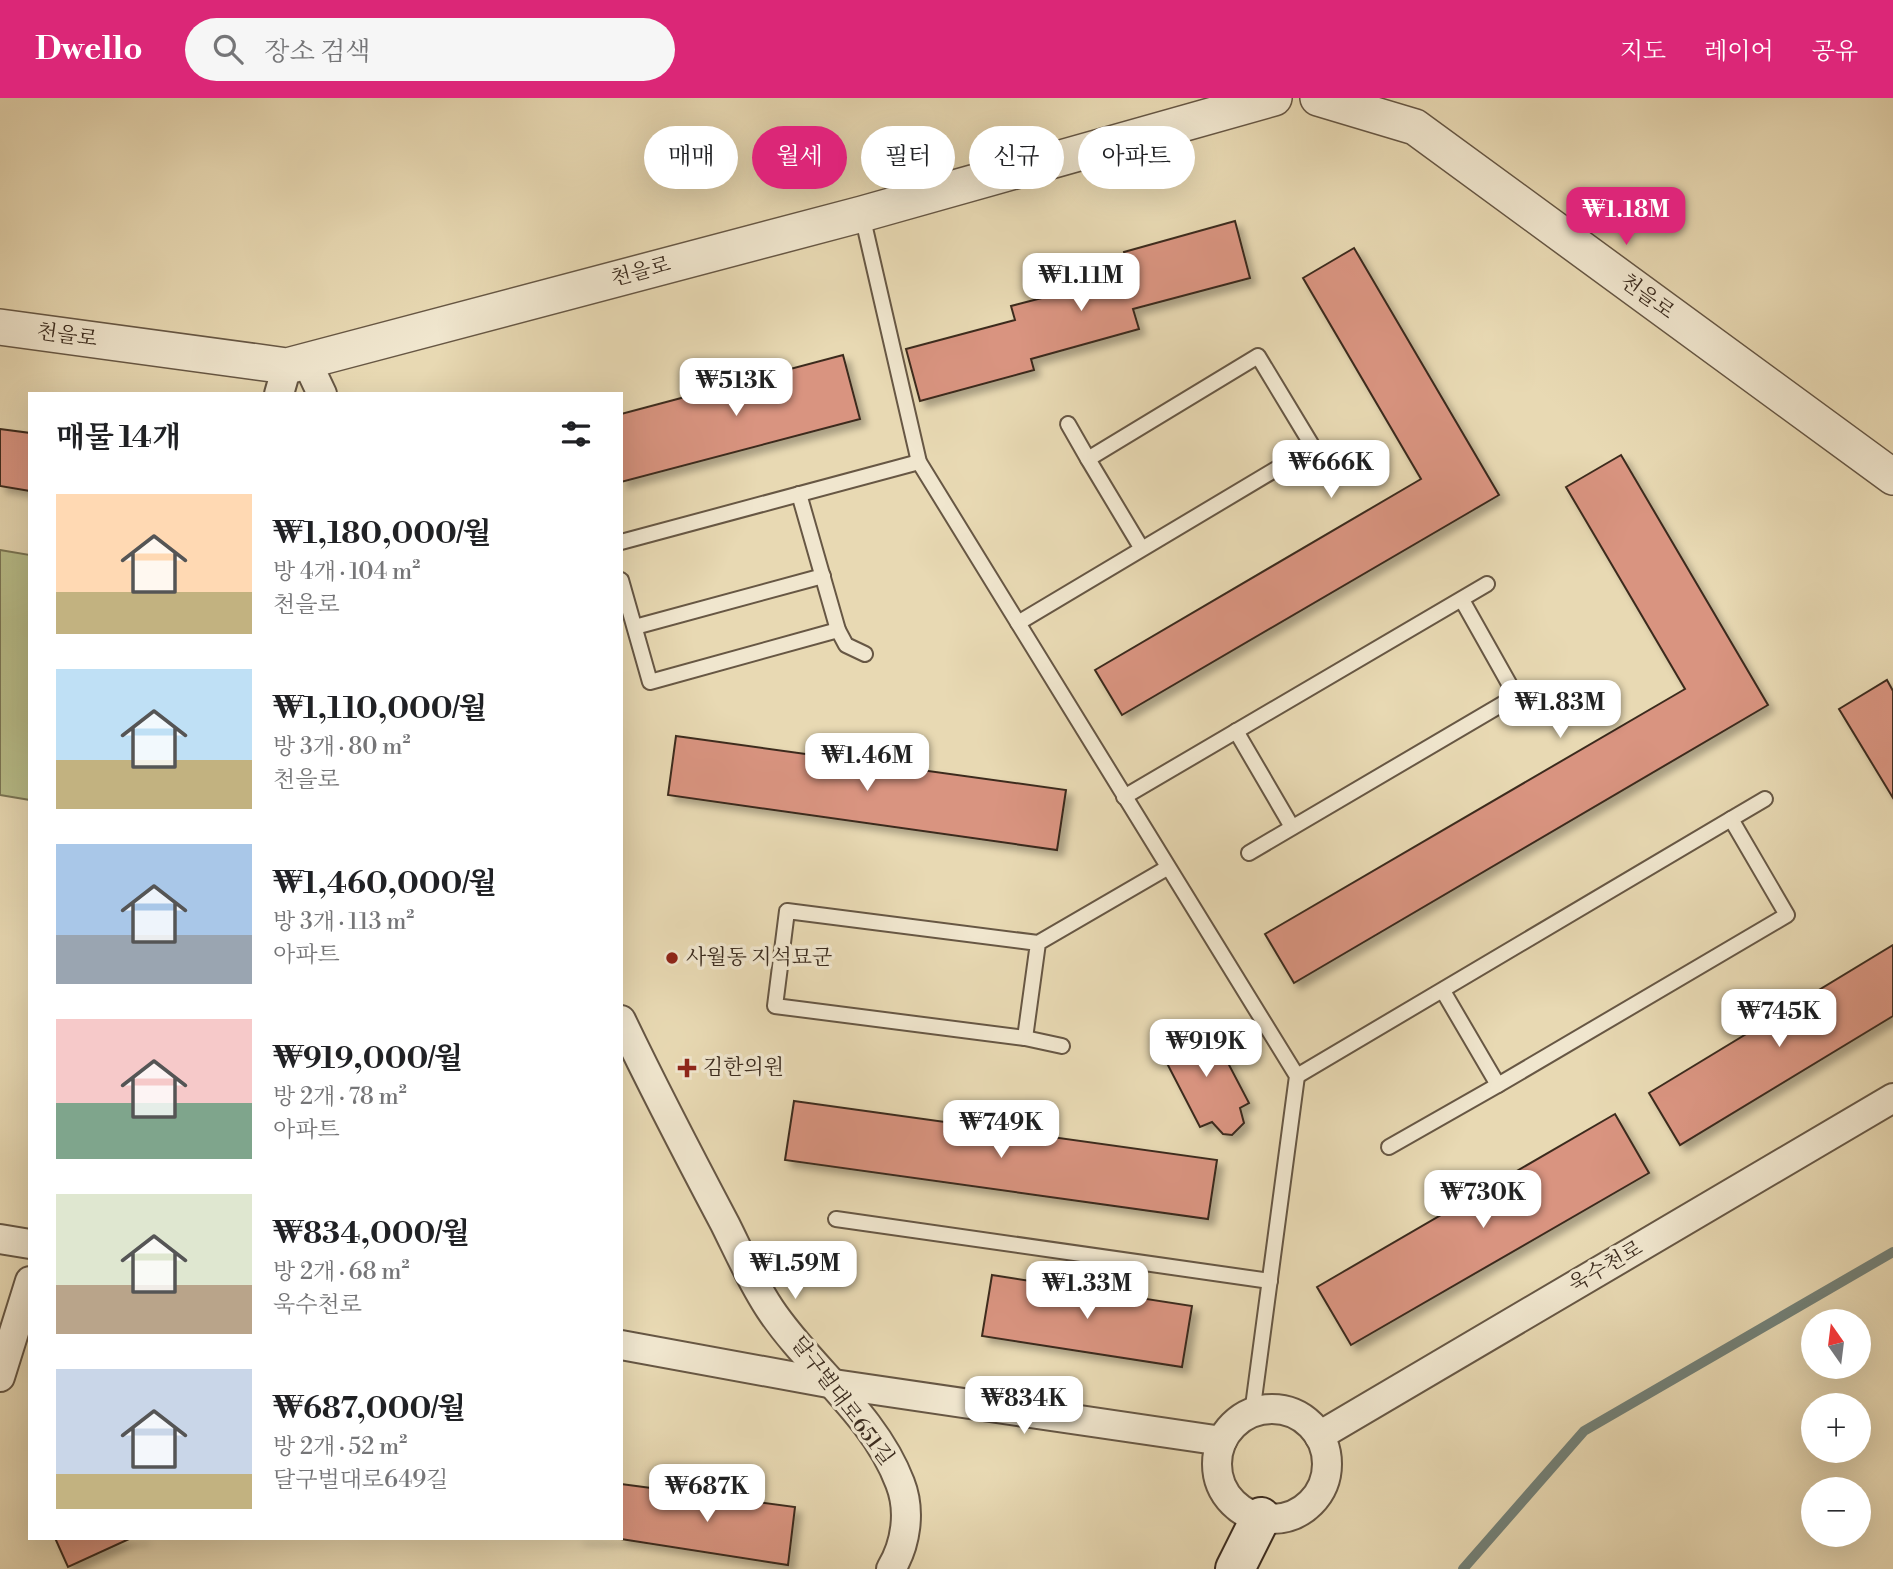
<!DOCTYPE html>
<html lang="ko">
<head>
<meta charset="utf-8">
<style>
  body { margin:0; font-family:"Libre Bodoni","Noto Serif KR",serif; background:#f6f6f6; color:#202124; height:100vh; display:flex; flex-direction:column; font-size:26px; white-space:nowrap }
  * { box-sizing:border-box; margin:0 }
  p { font-size:23px; color:#757577 }
  .icon { flex:none; width:38px; height:38px; fill:none; stroke:currentColor; stroke-width:2; stroke-linecap:round; stroke-linejoin:round }
  .map { position:relative; flex:1; overflow:hidden }
  .details { position:absolute; left:28px; top:294px; width:595px; height:1148px; display:flex; flex-direction:column; background:#fff; border-radius:0px; box-shadow:0 7px 28px #0002 }
  .details>* { flex:none }
  .top-card { position:absolute; left:644px; top:28px; width:665px; height:63px; display:flex; gap:14px }
  .needle { width:46px; rotate:346deg }
  .fabs { position:absolute; left:1801px; top:1211px; display:grid; gap:14px }
  .fabs a { display:grid; place-items:center; width:70px; height:70px; border-radius:50%; background:#fff; box-shadow:0 7px 28px #0002; font-size:35px }
  .price { position:absolute; translate:-50% -60px; padding:0 16px; border-radius:14px; background:#fff; color:#222; font-size:23px; line-height:46px; filter:drop-shadow(0 2px 4px #0008) }
  .price::after { content:''; position:absolute; left:50%; top:42px; width:21px; height:16px; margin-left:-10px; background:inherit; clip-path:polygon(0 0,100% 0,50% 100%) }
  .price.selected { background:#db2777; color:#fff }
  ul { padding:0; list-style:none }
  li { display:flex; align-items:center; gap:21px; height:175px; padding:0 28px }
  li span { display:grid; place-items:center; flex:none; width:196px; height:140px; border-radius:0px; color:#555 }
  li>.icon { margin-inline-start:auto }
  span .icon { width:84px; height:84px; fill:#fffc; stroke-width:1 }
  li b { font-size:30px }
  h2 { display:flex; justify-content:space-between; align-items:center; height:84px; padding:0 28px; font-size:30px }
  .tag { padding:0 24px; border-radius:32px; background:#fff; box-shadow:0 7px 28px #0002; font-size:24px; line-height:63px }
  .tag.selected { background:#db2777; color:#fff }
  header { display:flex; align-items:center; gap:42px; box-sizing:border-box; height:98px; padding:0 35px; background:#db2777; color:#fff }
  header strong { font-size:33px }
  nav { display:flex; gap:38px; margin-inline-start:auto; font-size:24px }
  .search { width:490px; height:63px; background:#f6f6f6; display:flex; align-items:center; gap:18px; box-sizing:border-box; padding:0 24px; border-radius:38px; color:#757577; font-size:26px }
  .map>svg:first-child { display:block }
</style>
</head>
<body>
<header>
<strong>Dwello</strong>
<div class="search"><svg class="icon" aria-label="search" viewBox="0 0 24 24"><circle cx="10" cy="10" r="6"/><path d="M15 15l6 6"/></svg>장소 검색</div>
<nav><a>지도</a><a>레이어</a><a>공유</a></nav>
</header>
<div class="map">
<svg width="1893" height="1471" viewBox="0 0 1893 1471">
  <defs>
    <filter id="shadow"><feDropShadow dx="6" dy="6" stdDeviation="3.5" flood-color="#0004"/></filter>
  </defs>
  <rect width="100%" height="100%" fill="#e8d9b3"/>
  <filter id="stains"><feTurbulence type="fractalNoise" baseFrequency=".00286" numOctaves="4"/><feColorMatrix values="0 0 0 0 .2 0 0 0 0 .09 0 0 0 0 .02 0 0 0 .5 -.17"/></filter>
  <radialGradient id="worn" r=".72"><stop offset=".6" stop-color="#630" stop-opacity="0"/><stop offset="1" stop-color="#630" stop-opacity=".3"/></radialGradient>
  <!-- green -->
  <path fill="#b9be8a" stroke="#7a7554" stroke-width="2" d="M 0,452 L 30,457 L 30,702 L 0,697 Z"/>
  <g fill="none" stroke-linecap="round" stroke-linejoin="round">
    <!-- stream -->
    <path stroke="#738178" stroke-width="10" d="M 1463,1471 L 1584,1333 L 1893,1154"/>
  </g>
  <!-- building -->
  <g fill="#d99480" stroke="#3c2c1f" stroke-width="2" filter="url(#shadow)">
    <path d="M 1235,123 L 1250,180 L 1133,211 L 1139,231 L 1031,261 L 1034,272 L 920,303 L 906,251 L 1015,222 L 1011,208 L 1130,177 L 1124,154 Z"/>
    <path d="M 1354,150 L 1499,397 L 1122,617 L 1095,572 L 1421,381 L 1303,180 Z"/>
    <path d="M 843,257 L 860,321 L 621,384 L 621,316 Z"/>
    <path d="M 0,331 L 30,335 L 30,393 L 0,388 Z"/>
    <path d="M 1621,357 L 1768,607 L 1294,885 L 1265,836 L 1685,591 L 1566,389 Z"/>
    <path d="M 1887,582 L 1893,593 L 1893,700 L 1839,611 Z"/>
    <path d="M 676,638 L 1066,692 L 1057,752 L 668,697 Z"/>
    <path d="M 1893,847 L 1893,918 L 1680,1047 L 1649,995 Z"/>
    <path d="M 1206,923 L 1249,1005 L 1240,1010 L 1244,1025 L 1232,1037 L 1223,1036 L 1212,1024 L 1200,1029 L 1158,948 Z"/>
    <path d="M 794,1003 L 1217,1062 L 1208,1121 L 785,1062 Z"/>
    <path d="M 1615,1016 L 1649,1075 L 1351,1247 L 1317,1189 Z"/>
    <path d="M 992,1177 L 1192,1208 L 1182,1269 L 982,1238 Z"/>
    <path d="M 621,1386 L 795,1409 L 788,1467 L 621,1441 L 577,1440 L 621,1440 Z"/>
    <path d="M 55,1440 L 144,1440 L 129,1441 L 68,1469 Z"/>
  </g>
  <g fill="none" stroke-linecap="round" stroke-linejoin="round">
    <!-- service casing -->
    <g stroke="#675744" stroke-width="18">
      <g id="service">
        <path d="M 862,117 L 919,364 L 1297,978 L 1252,1316"/>
        <path d="M 1068,326 L 1088,361"/>
        <path d="M 799,396 L 838,532 L 846,547 L 865,556"/>
        <path d="M 621,444 L 919,364"/>
        <path d="M 621,482 L 650,584 L 838,532"/>
        <path d="M 1018,525 L 1313,349 L 1258,258 L 1088,361 L 1142,451"/>
        <path d="M 635,529 L 823,478"/>
        <path d="M 1236,633 L 1292,729"/>
        <path d="M 1124,699 L 1487,486"/>
        <path d="M 1731,721 L 1765,701"/>
        <path d="M 1249,755 L 1516,598 L 1462,502"/>
        <path d="M 1038,845 L 1025,940 L 775,908 L 787,813 L 1038,845 L 1167,770"/>
        <path d="M 1025,940 L 1062,948"/>
        <path d="M 1297,978 L 1731,721 L 1787,817 L 1498,987 L 1443,893"/>
        <path d="M 1389,1049 L 1498,987"/>
        <path d="M 836,1121 L 1270,1183"/>
      </g>
    </g>
    <!-- minor casing -->
    <g stroke="#675744" stroke-width="32">
      <g id="minor">
        <path d="M 306,262 L 322,296"/>
        <path d="M 279,296 L 287,268"/>
        <path d="M 621,922 C 654,991 689,1058 725,1126 C 739,1154 752,1184 770,1211 C 809,1270 874,1316 900,1385 C 911,1413 906,1446 891,1471"/>
        <path d="M 0,1141 L 30,1146"/>
        <path d="M 621,1247 L 834,1286 L 1222,1343"/>
        <path d="M 0,1279 L 30,1183"/>
        <circle cx="1272" cy="1366" r="55"/>
        <path d="M 1319,1338 L 1893,1000"/>
      </g>
    </g>
    <!-- tertiary casing -->
    <g stroke="#675744" stroke-width="38">
      <g id="tertiary">
        <path d="M 1318,0 L 1415,29 L 1893,379"/>
        <path d="M 0,229 L 287,268 L 862,116 L 1274,0"/>
      </g>
    </g>
    <!-- secondary casing -->
    <g stroke="#3c2c1f" stroke-width="42">
      <path id="secondary" d="M 1235,1471 L 1261,1419"/>
    </g>
    <!-- service -->
    <use href="#service" stroke="#f0e6ce" stroke-width="14"/>
    <!-- minor -->
    <use href="#minor" stroke="#f0e6ce" stroke-width="28"/>
    <!-- tertiary -->
    <use href="#tertiary" stroke="#f0e6ce" stroke-width="35"/>
    <!-- secondary -->
    <use href="#secondary" stroke="#f0e6ce" stroke-width="38"/>
  </g>
  <!-- markers -->
  <g fill="#8f2418" stroke="#f0e6ce" stroke-width="2.5">
    <circle cx="672" cy="860" r="7"/>
    <path d="M683.5 959.5h7v7h7v7h-7v7h-7v-7h-7v-7h7z"/>
  </g>
  <g text-anchor="middle" dominant-baseline="central" stroke-width="7" stroke-linejoin="round" paint-order="stroke">
    <!-- street labels -->
    <g font-size="21" fill="#3c2c1f" stroke="#f0e6ce">
      <text transform="translate(641 174) rotate(-15)">천을로</text>
      <text transform="translate(1647 199) rotate(36)">천을로</text>
      <text transform="translate(67 238) rotate(8)">천을로</text>
      <text transform="translate(1606 1169) rotate(-30)">욱수천로</text>
      <text transform="translate(842 1303) rotate(53)">달구벌대로651길</text>
    </g>
    <!-- poi labels -->
    <g font-size="21" fill="#3c2c1f" stroke="#f0e6ce" text-anchor="start">
      <text x="686" y="860">사월동 지석묘군</text>
      <text x="703" y="970">김한의원</text>
    </g>
  </g>
  <rect width="100%" height="100%" filter="url(#stains)"/>
  <rect width="100%" height="100%" fill="url(#worn)"/>
</svg>
<div class="fabs">
<a><svg class="needle" viewBox="-14 -14 28 28"><path d="M0-13l5 13h-10z" fill="#e53935"/><path d="M0 13l5-13h-10z" fill="#757577"/></svg></a>
<a>+</a>
<a>−</a>
</div>
<b class="price selected" style="left:1626px;top:149px">₩1.18M</b>
<b class="price" style="left:1081px;top:215px">₩1.11M</b>
<b class="price" style="left:736px;top:320px">₩513K</b>
<b class="price" style="left:1331px;top:402px">₩666K</b>
<b class="price" style="left:1560px;top:642px">₩1.83M</b>
<b class="price" style="left:867px;top:695px">₩1.46M</b>
<b class="price" style="left:1779px;top:951px">₩745K</b>
<b class="price" style="left:1206px;top:981px">₩919K</b>
<b class="price" style="left:1001px;top:1062px">₩749K</b>
<b class="price" style="left:1483px;top:1132px">₩730K</b>
<b class="price" style="left:795px;top:1203px">₩1.59M</b>
<b class="price" style="left:1087px;top:1223px">₩1.33M</b>
<b class="price" style="left:1024px;top:1338px">₩834K</b>
<b class="price" style="left:707px;top:1426px">₩687K</b>
<div class="top-card">
<a class="tag">매매</a>
<a class="tag selected">월세</a>
<a class="tag">필터</a>
<a class="tag">신규</a>
<a class="tag">아파트</a>
</div>
<section class="details">
<h2>매물 14개<svg class="icon" aria-label="filters" viewBox="0 0 24 24"><path d="M4 7h16M4 17h16"/><circle cx="9" cy="7" r="2"/><circle cx="15" cy="17" r="2"/></svg></h2>
<ul>
<li><span style="background:linear-gradient(#ffd9b3 70%,#c2b280 0)"><svg class="icon" aria-label="home" viewBox="0 0 24 24"><path d="M3 11l9-7 9 7M6 9v11h12V9"/></svg></span><div><b>₩1,180,000/월</b><p>방 4개 · 104 m²</p><p>천을로</p></div></li>
<li><span style="background:linear-gradient(#bfe0f5 65%,#c2b280 0)"><svg class="icon" aria-label="home" viewBox="0 0 24 24"><path d="M3 11l9-7 9 7M6 9v11h12V9"/></svg></span><div><b>₩1,110,000/월</b><p>방 3개 · 80 m²</p><p>천을로</p></div></li>
<li><span style="background:linear-gradient(#a9c7e8 65%,#9aa5b1 0)"><svg class="icon" aria-label="home" viewBox="0 0 24 24"><path d="M3 11l9-7 9 7M6 9v11h12V9"/></svg></span><div><b>₩1,460,000/월</b><p>방 3개 · 113 m²</p><p>아파트</p></div></li>
<li><span style="background:linear-gradient(#f6c9c9 60%,#7fa58c 0)"><svg class="icon" aria-label="home" viewBox="0 0 24 24"><path d="M3 11l9-7 9 7M6 9v11h12V9"/></svg></span><div><b>₩919,000/월</b><p>방 2개 · 78 m²</p><p>아파트</p></div></li>
<li><span style="background:linear-gradient(#dfe7d0 65%,#b9a48a 0)"><svg class="icon" aria-label="home" viewBox="0 0 24 24"><path d="M3 11l9-7 9 7M6 9v11h12V9"/></svg></span><div><b>₩834,000/월</b><p>방 2개 · 68 m²</p><p>욱수천로</p></div></li>
<li><span style="background:linear-gradient(#c9d6e8 75%,#c2b280 0)"><svg class="icon" aria-label="home" viewBox="0 0 24 24"><path d="M3 11l9-7 9 7M6 9v11h12V9"/></svg></span><div><b>₩687,000/월</b><p>방 2개 · 52 m²</p><p>달구벌대로649길</p></div></li>
</ul>
</section>
</div>
</body>
</html>
